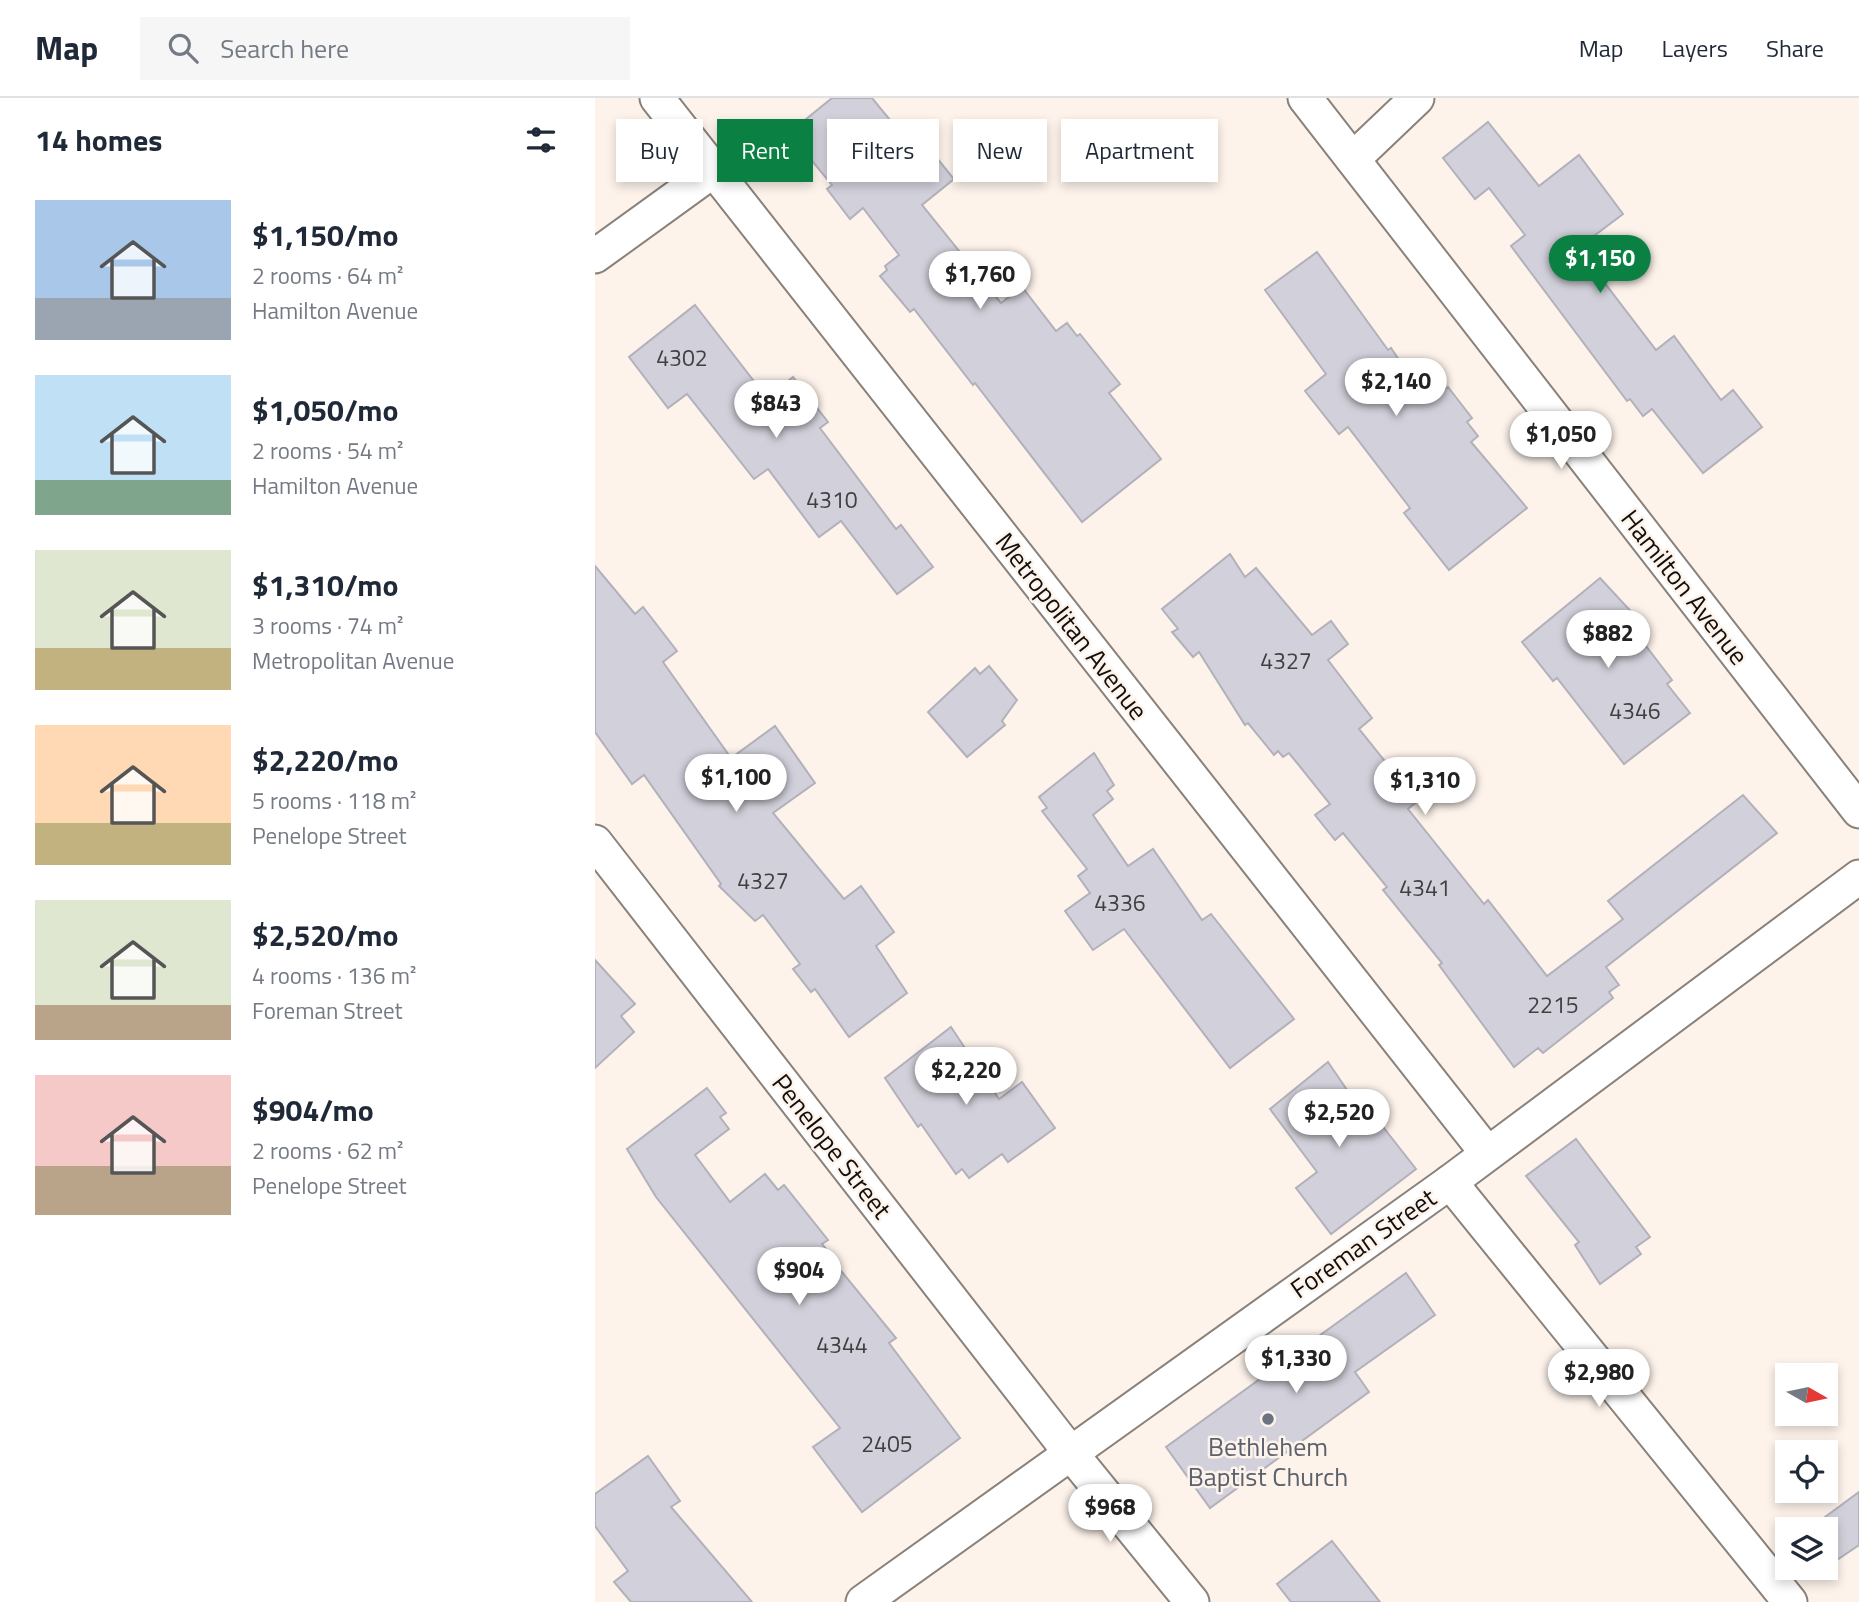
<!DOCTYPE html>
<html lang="en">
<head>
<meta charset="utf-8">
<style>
  body { margin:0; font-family:"Titillium Web",sans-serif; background:#f6f6f7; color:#1f2937; height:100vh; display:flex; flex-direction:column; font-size:26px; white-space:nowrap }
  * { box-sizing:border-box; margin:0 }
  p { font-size:23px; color:#747a83 }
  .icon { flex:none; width:38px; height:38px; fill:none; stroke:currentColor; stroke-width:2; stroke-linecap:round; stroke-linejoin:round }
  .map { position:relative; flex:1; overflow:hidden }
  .details { display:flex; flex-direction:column; background:#fff; width:595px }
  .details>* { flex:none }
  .hud { position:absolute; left:21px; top:21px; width:665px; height:63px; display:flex; gap:14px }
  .needle { width:46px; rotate:99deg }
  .buttons { position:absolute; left:1180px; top:1265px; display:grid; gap:14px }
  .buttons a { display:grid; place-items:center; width:63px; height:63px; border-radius:0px; background:#fff; box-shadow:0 4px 10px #0003; font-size:35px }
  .price { position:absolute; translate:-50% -60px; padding:0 16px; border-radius:24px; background:#fff; color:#222; font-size:23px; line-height:46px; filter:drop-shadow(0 2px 4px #0008) }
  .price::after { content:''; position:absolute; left:50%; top:42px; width:21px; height:16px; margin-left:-10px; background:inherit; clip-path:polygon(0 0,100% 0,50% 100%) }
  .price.current { background:#0b8043; color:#fff }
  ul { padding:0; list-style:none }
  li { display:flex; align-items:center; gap:21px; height:175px; padding:0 35px }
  li span { display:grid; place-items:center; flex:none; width:196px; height:140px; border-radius:0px; color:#555 }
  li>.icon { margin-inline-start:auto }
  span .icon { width:84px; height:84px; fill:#fffc; stroke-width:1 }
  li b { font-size:30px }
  h2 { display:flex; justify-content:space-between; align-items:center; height:84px; padding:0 35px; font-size:30px }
  .pill { padding:0 24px; border-radius:0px; background:#fff; box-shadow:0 4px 10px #0003; font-size:24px; line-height:63px }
  .pill.current { background:#0b8043; color:#fff }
  header { display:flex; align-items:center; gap:42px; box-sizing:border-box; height:98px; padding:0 35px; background:#fff; border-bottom:2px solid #e0e1e3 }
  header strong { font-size:33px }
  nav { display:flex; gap:38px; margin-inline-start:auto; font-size:24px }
  .search { width:490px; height:63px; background:#f6f6f7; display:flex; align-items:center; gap:18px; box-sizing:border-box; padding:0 24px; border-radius:0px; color:#747a83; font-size:26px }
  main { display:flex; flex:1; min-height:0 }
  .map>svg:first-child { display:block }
</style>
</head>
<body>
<header>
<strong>Map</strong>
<div class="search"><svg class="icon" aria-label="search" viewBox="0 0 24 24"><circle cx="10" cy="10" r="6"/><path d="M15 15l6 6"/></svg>Search here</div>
<nav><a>Map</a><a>Layers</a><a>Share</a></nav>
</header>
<main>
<section class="details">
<h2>14 homes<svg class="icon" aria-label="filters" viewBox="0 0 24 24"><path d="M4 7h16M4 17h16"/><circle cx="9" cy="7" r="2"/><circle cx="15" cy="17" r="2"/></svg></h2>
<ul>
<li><span style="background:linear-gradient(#a9c7e8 70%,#9aa5b1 0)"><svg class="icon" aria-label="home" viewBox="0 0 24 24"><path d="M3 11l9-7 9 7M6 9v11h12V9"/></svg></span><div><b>$1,150/mo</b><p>2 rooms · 64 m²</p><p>Hamilton Avenue</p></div></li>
<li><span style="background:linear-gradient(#bfe0f5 75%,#7fa58c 0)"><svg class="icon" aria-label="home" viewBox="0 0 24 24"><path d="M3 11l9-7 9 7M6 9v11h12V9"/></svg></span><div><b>$1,050/mo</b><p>2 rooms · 54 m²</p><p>Hamilton Avenue</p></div></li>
<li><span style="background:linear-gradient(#dfe7d0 70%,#c2b280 0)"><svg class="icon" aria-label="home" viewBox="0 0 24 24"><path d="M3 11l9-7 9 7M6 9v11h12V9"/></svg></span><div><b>$1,310/mo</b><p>3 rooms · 74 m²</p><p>Metropolitan Avenue</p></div></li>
<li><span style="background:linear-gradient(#ffd9b3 70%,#c2b280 0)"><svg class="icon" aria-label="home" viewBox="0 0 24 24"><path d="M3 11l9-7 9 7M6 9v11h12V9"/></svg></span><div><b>$2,220/mo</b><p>5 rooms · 118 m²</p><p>Penelope Street</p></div></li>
<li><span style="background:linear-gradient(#dfe7d0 75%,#b9a48a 0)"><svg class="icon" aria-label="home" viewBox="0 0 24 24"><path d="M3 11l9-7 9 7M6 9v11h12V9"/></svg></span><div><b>$2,520/mo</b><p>4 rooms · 136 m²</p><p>Foreman Street</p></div></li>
<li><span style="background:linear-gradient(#f6c9c9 65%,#b9a48a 0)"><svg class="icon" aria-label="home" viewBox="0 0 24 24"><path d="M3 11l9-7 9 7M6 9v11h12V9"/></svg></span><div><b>$904/mo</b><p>2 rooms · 62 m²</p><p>Penelope Street</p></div></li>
</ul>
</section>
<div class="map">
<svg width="1264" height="1504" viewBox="0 0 1264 1504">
  <rect width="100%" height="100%" fill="#fdf3eb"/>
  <!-- building -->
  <g fill="#d2d1db" stroke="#b2b0ba" stroke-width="2">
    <path d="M 237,0 L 277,0 L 313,44 L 318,40 L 324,46 L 328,43 L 359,81 L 327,107 L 406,205 L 427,189 L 461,233 L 472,225 L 482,238 L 485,236 L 525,286 L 514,295 L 566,361 L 487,424 L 380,285 L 378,287 L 319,211 L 315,214 L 285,178 L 292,172 L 290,168 L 304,157 L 268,110 L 255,121 L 232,91 L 237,87 L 194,35 Z"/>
    <path d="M 893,24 L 944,88 L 984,57 L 1028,116 L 983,150 L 1061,252 L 1079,238 L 1126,302 L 1138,292 L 1167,329 L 1108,375 L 1057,311 L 1048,318 L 1035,301 L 1032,303 L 916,148 L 930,137 L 894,90 L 880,101 L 848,60 Z"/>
    <path d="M 722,154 L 793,252 L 796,250 L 832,304 L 853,289 L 877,320 L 872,324 L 883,338 L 876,344 L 932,410 L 854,472 L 809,415 L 815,410 L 753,329 L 744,336 L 710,293 L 731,276 L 670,192 Z"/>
    <path d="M 100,207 L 172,300 L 198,279 L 233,324 L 225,330 L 301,431 L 306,427 L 338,469 L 302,496 L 246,423 L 224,439 L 173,371 L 159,381 L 92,296 L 73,310 L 34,259 Z"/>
    <path d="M 635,456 L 650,479 L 661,470 L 717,537 L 736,523 L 753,546 L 733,562 L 777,620 L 764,631 L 801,677 L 810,670 L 831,696 L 813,711 L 889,806 L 893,802 L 952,878 L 1028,821 L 1013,803 L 1148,697 L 1182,735 L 1011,869 L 1024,887 L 1014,894 L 1018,900 L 948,955 L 943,950 L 919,969 L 844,867 L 847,865 L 788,792 L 792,789 L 748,735 L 740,742 L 720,717 L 735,706 L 694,655 L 688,659 L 683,653 L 679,657 L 653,625 L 650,627 L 604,554 L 598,559 L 577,534 L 583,531 L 567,511 Z"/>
    <path d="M 0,468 L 40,516 L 48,509 L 82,553 L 68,564 L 136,660 L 180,628 L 220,685 L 178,715 L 249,801 L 266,788 L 299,834 L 281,848 L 312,895 L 254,939 L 220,891 L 216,894 L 198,871 L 205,866 L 168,817 L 160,823 L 124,788 L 126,786 L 49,677 L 37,686 L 0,634 Z"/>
    <path d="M 1005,480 L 1043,521 L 1035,527 L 1077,582 L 1072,586 L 1095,615 L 1029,666 L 962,580 L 958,583 L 927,544 Z"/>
    <path d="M 394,568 L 422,602 L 407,623 L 410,627 L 372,659 L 333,614 L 380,570 L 385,576 Z"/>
    <path d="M 499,655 L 519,687 L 512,693 L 518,701 L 498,717 L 533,768 L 558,751 L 607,822 L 616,816 L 699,921 L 635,970 L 529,831 L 498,852 L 470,813 L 495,795 L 483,778 L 492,771 L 447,713 L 452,710 L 444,699 Z"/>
    <path d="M 0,862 L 40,906 L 26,918 L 39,934 L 0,970 Z"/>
    <path d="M 356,929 L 404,1001 L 427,984 L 460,1030 L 413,1064 L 407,1056 L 374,1080 L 367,1071 L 361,1076 L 326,1026 L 323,1029 L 290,980 Z"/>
    <path d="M 733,964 L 778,1030 L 785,1025 L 821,1071 L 736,1136 L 701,1090 L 722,1074 L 675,1011 Z"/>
    <path d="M 112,990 L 131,1015 L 125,1019 L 134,1031 L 100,1057 L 135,1104 L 170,1076 L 183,1092 L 189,1087 L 233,1142 L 227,1146 L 240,1162 L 238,1163 L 301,1240 L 294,1245 L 365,1340 L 267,1414 L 218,1349 L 245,1330 L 61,1099 L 32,1051 Z"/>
    <path d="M 981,1041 L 1055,1139 L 1041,1149 L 1046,1156 L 1005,1186 L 980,1147 L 984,1144 L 931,1078 Z"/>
    <path d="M 811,1175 L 840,1217 L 760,1274 L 774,1294 L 615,1410 L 571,1349 Z"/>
    <path d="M 53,1358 L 85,1403 L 76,1409 L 157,1504 L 36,1504 L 19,1484 L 33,1473 L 0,1428 L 0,1396 Z"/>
    <path d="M 1264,1394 L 1264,1447 L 1230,1470 L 1230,1419 Z"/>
    <path d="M 737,1443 L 785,1504 L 696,1504 L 682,1486 Z"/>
  </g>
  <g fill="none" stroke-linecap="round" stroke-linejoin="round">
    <!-- street casing -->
    <g stroke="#89817a" stroke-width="37">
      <g id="street">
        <path d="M 62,0 L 892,1055"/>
        <path d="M 710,0 L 1264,713"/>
        <path d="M 758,61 L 822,0"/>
        <path d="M 0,158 L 119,72"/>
        <path d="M 0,744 L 474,1353 L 597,1504"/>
        <path d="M 855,1084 L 1195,1504"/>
        <path d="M 268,1504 L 855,1084 L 1264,779"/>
      </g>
    </g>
    <!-- street -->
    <use href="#street" stroke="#fff" stroke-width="33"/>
  </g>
  <!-- markers -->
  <circle fill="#6b7280" stroke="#fdf3eb" stroke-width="2.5" cx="673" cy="1321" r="7"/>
  <g text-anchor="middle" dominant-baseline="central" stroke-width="5" stroke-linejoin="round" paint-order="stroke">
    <!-- number labels -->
    <g font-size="23" fill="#413f40">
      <text x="87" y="259">4302</text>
      <text x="237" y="401">4310</text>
      <text x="691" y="562">4327</text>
      <text x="1040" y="612">4346</text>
      <text x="168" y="782">4327</text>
      <text x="830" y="789">4341</text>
      <text x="525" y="804">4336</text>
      <text x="958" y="906">2215</text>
      <text x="247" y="1246">4344</text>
      <text x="292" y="1345">2405</text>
    </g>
    <!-- street labels -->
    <g font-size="26" fill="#110e0c" stroke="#fdf3eb">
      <text transform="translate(1090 489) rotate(52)">Hamilton Avenue</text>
      <text transform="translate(477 528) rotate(52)">Metropolitan Avenue</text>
      <text transform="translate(237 1048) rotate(52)">Penelope Street</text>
      <text transform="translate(768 1145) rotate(-35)">Foreman Street</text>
    </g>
    <!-- worship labels -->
    <g font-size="26" fill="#5b616d" stroke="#fdf3eb">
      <text x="673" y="1348">Bethlehem<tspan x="673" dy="30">Baptist Church</tspan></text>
    </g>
  </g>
</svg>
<div class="buttons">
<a><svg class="needle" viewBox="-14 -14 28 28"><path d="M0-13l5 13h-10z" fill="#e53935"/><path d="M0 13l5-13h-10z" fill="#747a83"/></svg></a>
<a><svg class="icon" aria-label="locate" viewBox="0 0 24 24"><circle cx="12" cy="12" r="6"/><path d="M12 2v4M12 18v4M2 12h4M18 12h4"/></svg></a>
<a><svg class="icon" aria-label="layers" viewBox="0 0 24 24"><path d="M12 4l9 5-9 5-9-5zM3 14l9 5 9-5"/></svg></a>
</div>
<b class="price current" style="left:1005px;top:197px">$1,150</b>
<b class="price" style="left:385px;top:213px">$1,760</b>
<b class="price" style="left:801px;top:320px">$2,140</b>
<b class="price" style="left:181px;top:342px">$843</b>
<b class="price" style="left:966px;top:373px">$1,050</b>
<b class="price" style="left:1013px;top:572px">$882</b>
<b class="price" style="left:141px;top:716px">$1,100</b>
<b class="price" style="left:830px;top:719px">$1,310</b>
<b class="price" style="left:371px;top:1009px">$2,220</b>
<b class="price" style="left:744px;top:1051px">$2,520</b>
<b class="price" style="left:204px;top:1209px">$904</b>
<b class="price" style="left:701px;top:1297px">$1,330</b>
<b class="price" style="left:1004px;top:1311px">$2,980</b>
<b class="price" style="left:515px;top:1446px">$968</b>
<div class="hud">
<a class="pill">Buy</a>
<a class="pill current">Rent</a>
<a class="pill">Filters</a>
<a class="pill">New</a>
<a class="pill">Apartment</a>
</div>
</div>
</main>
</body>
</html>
